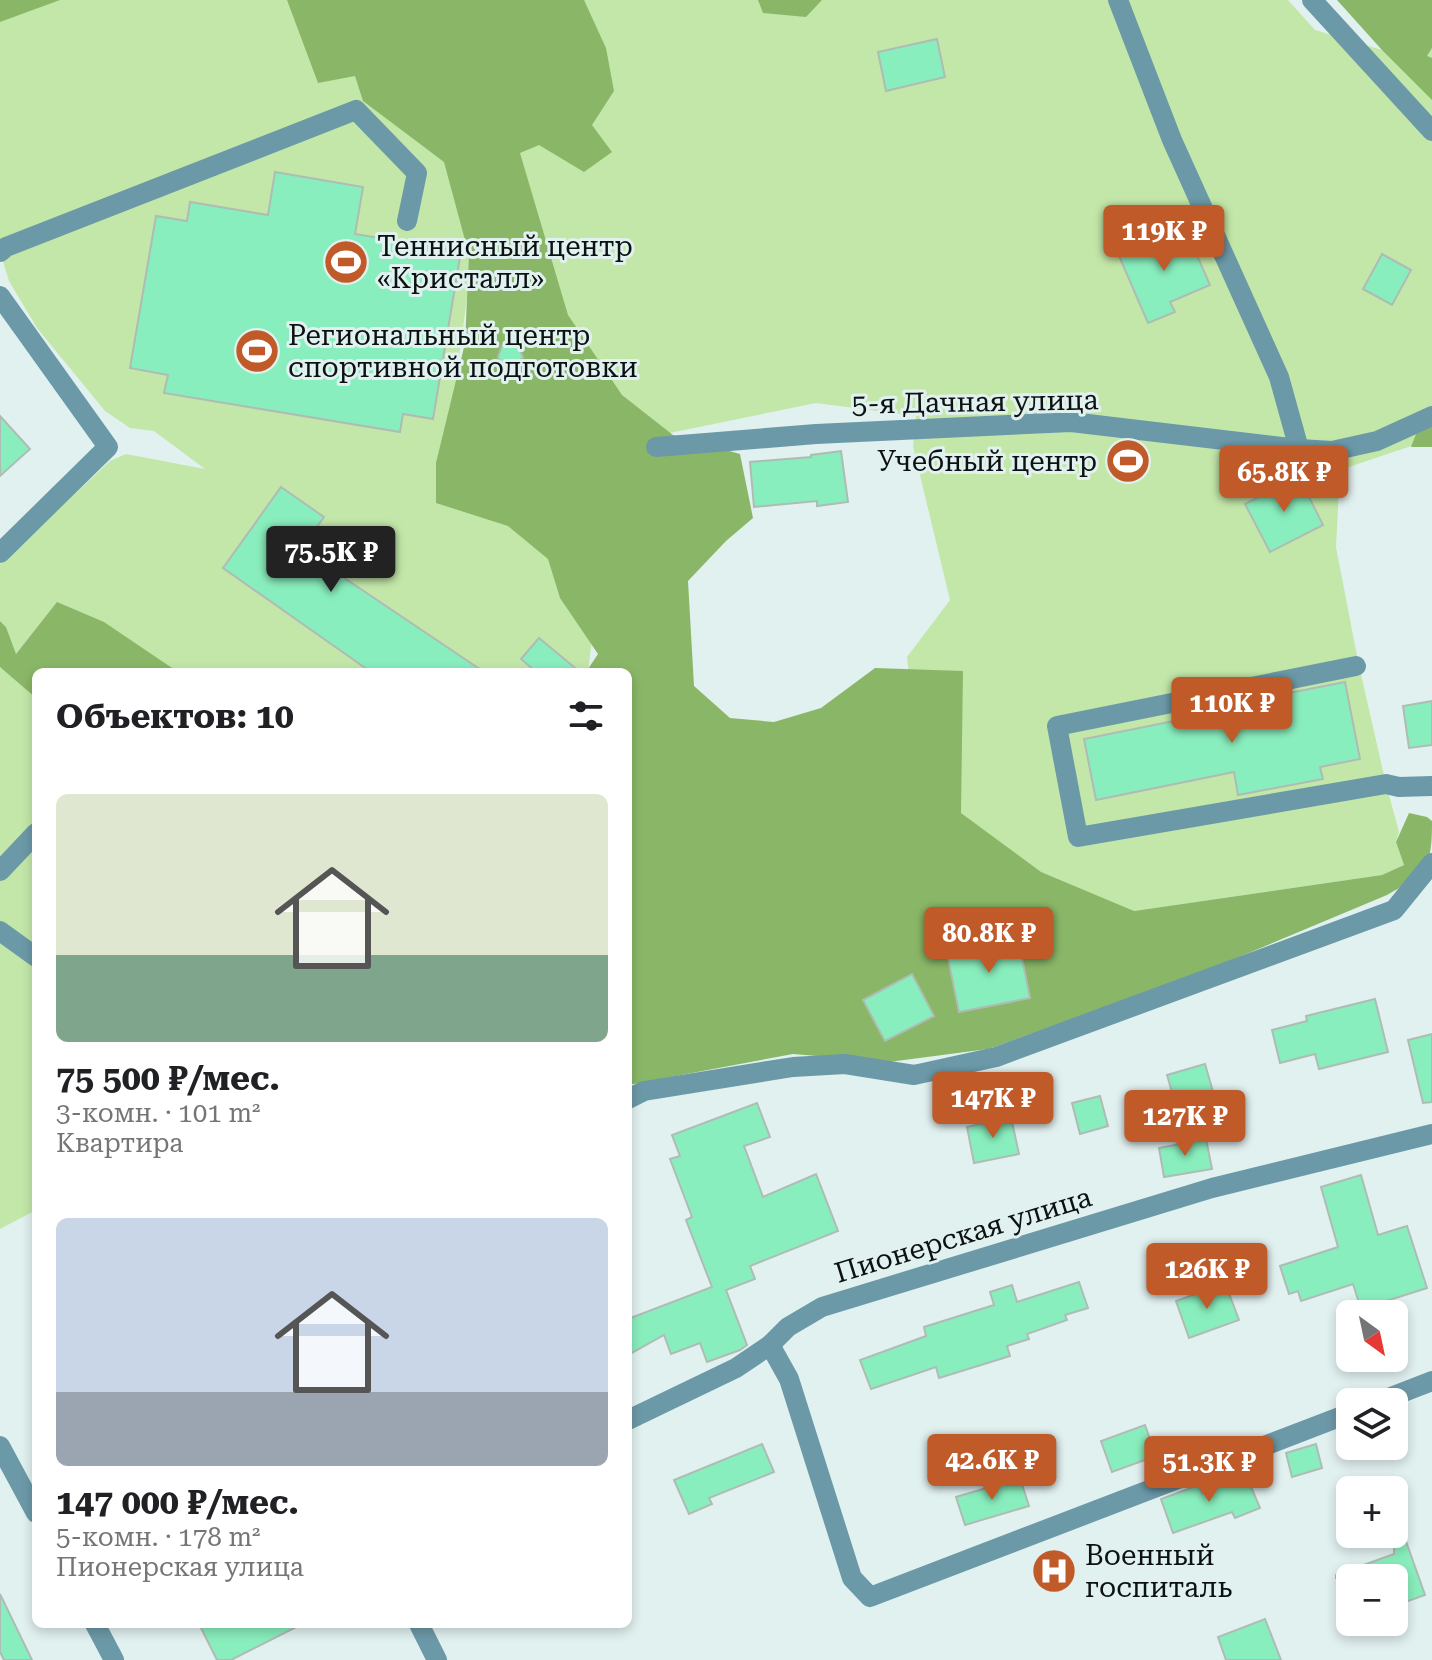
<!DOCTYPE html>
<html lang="ru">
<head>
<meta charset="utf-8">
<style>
  body { margin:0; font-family:"Roboto Serif",serif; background:#f2f2f2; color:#202124; height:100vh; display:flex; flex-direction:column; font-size:30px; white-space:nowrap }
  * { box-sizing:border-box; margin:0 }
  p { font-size:26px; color:#757577 }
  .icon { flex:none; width:44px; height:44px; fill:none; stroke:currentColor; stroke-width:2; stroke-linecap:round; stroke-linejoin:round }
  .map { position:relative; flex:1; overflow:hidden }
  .drawer { position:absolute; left:32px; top:668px; width:600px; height:960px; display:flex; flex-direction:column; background:#fff; border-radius:12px; box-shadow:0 4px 12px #0003 }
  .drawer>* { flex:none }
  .needle { width:52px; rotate:147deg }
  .buttons { position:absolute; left:1336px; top:1300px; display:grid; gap:16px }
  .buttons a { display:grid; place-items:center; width:72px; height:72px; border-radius:12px; background:#fff; box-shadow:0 4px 12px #0003; font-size:40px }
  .price { position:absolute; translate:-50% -68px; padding:0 18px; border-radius:8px; background:#c05b29; color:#fff; font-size:26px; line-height:52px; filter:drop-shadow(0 2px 4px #0008) }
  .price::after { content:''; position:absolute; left:50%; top:48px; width:24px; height:18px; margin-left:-12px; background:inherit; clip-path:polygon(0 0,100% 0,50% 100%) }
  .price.active { background:#222; color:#fff }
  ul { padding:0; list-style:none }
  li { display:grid; align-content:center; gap:16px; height:424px; padding:0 24px }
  li span { display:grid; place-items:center; height:248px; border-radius:12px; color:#555 }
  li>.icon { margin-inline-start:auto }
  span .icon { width:144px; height:144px; fill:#fffc; stroke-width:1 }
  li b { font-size:34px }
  h2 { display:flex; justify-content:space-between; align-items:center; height:96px; padding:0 24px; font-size:34px }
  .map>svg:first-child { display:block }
</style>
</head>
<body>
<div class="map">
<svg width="1432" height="1660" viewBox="0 0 1432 1660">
  <rect width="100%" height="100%" fill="#e1f1f0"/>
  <!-- green -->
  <g fill="#c3e7a9">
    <path d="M 37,0 L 293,0 L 359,58 L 487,148 L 441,493 L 601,564 L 588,672 L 36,672 L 36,1210 L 0,1229 L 0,667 L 17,680 L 57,603 L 15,655 L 6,627 L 0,621 L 0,564 L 110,461 L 126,454 L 205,469 L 154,431 L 130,428 L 105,411 L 37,328 L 9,281 L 0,252 L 0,15 Z"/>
    <path d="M 566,0 L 1288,0 L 1315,30 L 1382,50 L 1426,57 L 1432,48 L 1432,439 L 1340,470 L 1336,547 L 1358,661 L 1386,784 L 1399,832 L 1396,842 L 1404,865 L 1382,875 L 1134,911 L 1091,913 L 926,824 L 907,657 L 950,600 L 913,446 L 916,416 L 816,403 L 601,447 L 493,123 Z"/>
  </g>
  <!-- forest -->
  <g fill="#8ab767">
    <path d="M 0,0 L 60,0 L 0,22 Z"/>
    <path d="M 287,0 L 584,0 L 606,48 L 614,91 L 592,125 L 612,152 L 584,172 L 539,145 L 520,153 L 568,315 L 622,395 L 673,435 L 740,454 L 753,518 L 726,541 L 688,581 L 694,686 L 730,718 L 774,722 L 821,708 L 875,668 L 963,671 L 961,813 L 1041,872 L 1134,911 L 1382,875 L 1404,865 L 1396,842 L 1409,813 L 1427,817 L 1432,821 C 1432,868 1427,873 1387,895 L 1189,978 L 988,1049 L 889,1062 L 793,1054 L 628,1085 L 628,672 L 586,672 L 598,654 L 560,598 L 548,559 L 508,526 L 436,503 L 436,463 L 465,343 L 469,255 L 444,162 L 363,101 L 355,76 L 318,83 Z"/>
    <path d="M 758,0 L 822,0 L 806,17 L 763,13 Z"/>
    <path d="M 1337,0 L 1432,0 L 1432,48 L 1427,56 L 1432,58 L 1432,100 L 1382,50 Z"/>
    <path d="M 1432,426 L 1432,447 L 1411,447 L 1416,434 Z"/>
    <path d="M 57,602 L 104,622 L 178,672 L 36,672 L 36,698 L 0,667 L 0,621 L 6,627 L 16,654 Z"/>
  </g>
  <!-- building -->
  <g fill="#89eebd" stroke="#afbcb5" stroke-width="2">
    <path d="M 937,39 L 945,77 L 886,91 L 878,52 Z"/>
    <path d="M 275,172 L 363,187 L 355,234 L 461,251 L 433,419 L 403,414 L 400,432 L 164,393 L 168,375 L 130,368 L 156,216 L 187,221 L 190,202 L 268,215 Z"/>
    <path d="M 1185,228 L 1210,285 L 1170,302 L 1175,312 L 1148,323 L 1119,256 Z"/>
    <path d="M 1382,254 L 1411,270 L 1392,305 L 1363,289 Z"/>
    <path d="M 507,343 L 514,344 L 519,348 L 523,357 L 517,364 L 511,367 L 505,366 L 500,362 L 498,357 L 502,346 Z"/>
    <path d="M 0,416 L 30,449 L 0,476 Z"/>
    <path d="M 841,451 L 848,502 L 817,506 L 817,501 L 754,507 L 750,462 L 811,457 L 811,455 Z"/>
    <path d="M 1299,477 L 1323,525 L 1270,552 L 1245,504 Z"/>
    <path d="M 281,487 L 324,517 L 314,531 L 350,554 L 337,573 L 484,672 L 371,672 L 223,568 Z"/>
    <path d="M 539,638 L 580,672 L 536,672 L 521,659 Z"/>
    <path d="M 1345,682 L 1360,759 L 1320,767 L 1323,779 L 1238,795 L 1234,772 L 1096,800 L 1084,739 L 1219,712 L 1218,707 Z"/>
    <path d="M 1432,701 L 1432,745 L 1409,748 L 1403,706 Z"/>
    <path d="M 1018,938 L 1030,998 L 959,1012 L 947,953 Z"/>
    <path d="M 912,974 L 934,1016 L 885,1041 L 863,1000 Z"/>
    <path d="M 1375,999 L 1388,1052 L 1319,1069 L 1315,1054 L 1280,1063 L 1272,1030 L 1307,1021 L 1306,1016 Z"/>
    <path d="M 1432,1034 L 1432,1102 L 1423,1103 L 1408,1040 Z"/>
    <path d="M 1205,1064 L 1214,1095 L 1176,1106 L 1167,1075 Z"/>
    <path d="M 1100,1096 L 1108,1126 L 1080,1134 L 1072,1103 Z"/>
    <path d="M 757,1103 L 770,1137 L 744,1146 L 763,1197 L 816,1174 L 838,1231 L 750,1266 L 755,1279 L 726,1290 L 747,1345 L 740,1350 L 707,1362 L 700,1343 L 671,1354 L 664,1335 L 628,1355 L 628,1319 L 712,1287 L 686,1220 L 692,1217 L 670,1159 L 680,1156 L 672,1135 Z"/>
    <path d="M 1011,1117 L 1019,1154 L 974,1163 L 967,1127 Z"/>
    <path d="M 1206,1139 L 1212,1169 L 1164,1177 L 1159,1148 Z"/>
    <path d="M 1361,1175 L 1378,1235 L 1407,1226 L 1427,1288 L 1361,1309 L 1353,1284 L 1301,1301 L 1298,1291 L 1289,1294 L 1280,1266 L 1338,1247 L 1321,1187 Z"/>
    <path d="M 1079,1282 L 1088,1308 L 1065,1315 L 1067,1320 L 1027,1334 L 1029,1339 L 1007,1346 L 1010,1356 L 939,1378 L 936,1367 L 871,1389 L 860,1360 L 926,1336 L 924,1327 L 994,1305 L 990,1292 L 1012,1285 L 1017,1302 Z"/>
    <path d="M 1225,1283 L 1239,1320 L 1189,1338 L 1176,1301 Z"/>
    <path d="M 1145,1425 L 1156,1456 L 1112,1472 L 1101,1441 Z"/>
    <path d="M 762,1444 L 774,1472 L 709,1498 L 712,1504 L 689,1514 L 674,1480 Z"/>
    <path d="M 1316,1444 L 1322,1468 L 1292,1477 L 1286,1453 Z"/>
    <path d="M 1246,1475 L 1260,1508 L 1235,1518 L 1232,1512 L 1173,1533 L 1161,1499 L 1199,1485 L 1202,1494 Z"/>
    <path d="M 1020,1478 L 1029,1506 L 965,1525 L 956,1497 Z"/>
    <path d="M 1397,1516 L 1425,1595 L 1394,1606 L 1394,1578 L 1336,1578 L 1336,1575 L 1394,1554 L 1394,1517 Z"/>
    <path d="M 0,1594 L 32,1660 L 4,1660 L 0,1652 Z"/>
    <path d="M 1265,1619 L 1281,1660 L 1226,1660 L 1218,1637 Z"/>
    <path d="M 199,1624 L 302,1624 L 231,1660 L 217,1660 Z"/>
  </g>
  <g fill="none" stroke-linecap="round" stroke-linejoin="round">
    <!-- minor -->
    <g stroke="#6c99a8" stroke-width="20">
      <path d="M 1118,0 L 1172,140 L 1279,377 L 1299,449"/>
      <path d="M 1312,0 L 1432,131"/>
      <path d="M 0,252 L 6,247 L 356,110 L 417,173 L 407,221"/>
      <path d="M 0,296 L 108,447 L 0,553"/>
      <path d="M 656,447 L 816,434 L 1071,422 L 1299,449 L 1332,451 L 1377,441 L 1432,416"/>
      <path d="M 1356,666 L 1057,726 L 1078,837 L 1386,784 L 1399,787 L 1432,786"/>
      <path d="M 0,871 L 36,833"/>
      <path d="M 0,931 L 36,957"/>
      <path d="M 628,1099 L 644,1091 L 793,1067 L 845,1064 L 914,1075 L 996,1057 L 1394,910 L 1432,863"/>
      <path d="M 770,1345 L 789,1379 L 852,1578 L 870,1597 L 1350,1413"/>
      <path d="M 1378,1402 L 1432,1381"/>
      <path d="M 628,1420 L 736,1368 L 770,1345 L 788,1327 L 822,1307 L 1212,1188 L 1432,1134"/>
      <path d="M 0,1446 L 36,1513"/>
      <path d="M 95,1624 L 114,1660"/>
      <path d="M 419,1624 L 437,1660"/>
    </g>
  </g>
  <!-- icons -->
  <defs>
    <g id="stadium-disc" transform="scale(2.3)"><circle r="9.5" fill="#c05b29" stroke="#e1f1f0"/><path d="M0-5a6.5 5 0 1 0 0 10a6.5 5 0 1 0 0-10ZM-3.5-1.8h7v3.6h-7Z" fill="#fff"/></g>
    <g id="hospital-disc" transform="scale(2.3)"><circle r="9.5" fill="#c05b29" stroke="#e1f1f0"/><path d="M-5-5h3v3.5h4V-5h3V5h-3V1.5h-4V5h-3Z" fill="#fff"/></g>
  </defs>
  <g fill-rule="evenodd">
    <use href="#stadium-disc" x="346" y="262"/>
    <use href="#stadium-disc" x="257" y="351"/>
    <use href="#stadium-disc" x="1128" y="461"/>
    <use href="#hospital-disc" x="1054" y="1571"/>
  </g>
  <g text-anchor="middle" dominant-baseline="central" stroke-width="6" stroke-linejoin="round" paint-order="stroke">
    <!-- poi labels -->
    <g font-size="28" fill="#0c1111" stroke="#e1f1f0" text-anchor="start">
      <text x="377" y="246">Теннисный центр<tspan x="377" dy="32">«Кристалл»</tspan></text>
      <text x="288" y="335">Региональный центр<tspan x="288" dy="32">спортивной подготовки</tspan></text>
      <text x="1097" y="461" text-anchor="end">Учебный центр</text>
      <text x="1085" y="1555">Военный<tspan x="1085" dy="32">госпиталь</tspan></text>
    </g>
    <!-- street labels -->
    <g font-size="28" fill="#0c1111" stroke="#e1f1f0">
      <text transform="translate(975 402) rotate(-1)">5-я Дачная улица</text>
      <text transform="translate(963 1235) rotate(-17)">Пионерская улица</text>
    </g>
  </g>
</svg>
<div class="buttons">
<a><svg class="needle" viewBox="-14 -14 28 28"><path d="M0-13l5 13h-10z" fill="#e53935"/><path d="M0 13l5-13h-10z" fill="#757577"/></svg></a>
<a><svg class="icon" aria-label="layers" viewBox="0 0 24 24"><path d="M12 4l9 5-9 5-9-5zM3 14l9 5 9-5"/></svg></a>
<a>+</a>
<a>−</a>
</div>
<b class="price" style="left:1164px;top:273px">119K ₽</b>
<b class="price" style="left:1284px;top:514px">65.8K ₽</b>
<b class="price active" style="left:331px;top:594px">75.5K ₽</b>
<b class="price" style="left:1232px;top:745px">110K ₽</b>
<b class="price" style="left:989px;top:975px">80.8K ₽</b>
<b class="price" style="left:993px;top:1140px">147K ₽</b>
<b class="price" style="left:1185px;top:1158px">127K ₽</b>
<b class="price" style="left:1207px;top:1311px">126K ₽</b>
<b class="price" style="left:992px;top:1502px">42.6K ₽</b>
<b class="price" style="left:1209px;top:1504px">51.3K ₽</b>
<section class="drawer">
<h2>Объектов: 10<svg class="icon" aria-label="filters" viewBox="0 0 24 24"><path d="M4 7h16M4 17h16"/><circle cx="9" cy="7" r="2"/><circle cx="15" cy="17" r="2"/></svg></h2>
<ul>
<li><span style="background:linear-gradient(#dfe7d0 65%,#7fa58c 0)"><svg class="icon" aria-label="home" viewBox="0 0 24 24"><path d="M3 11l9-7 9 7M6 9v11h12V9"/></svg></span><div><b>75 500 ₽/мес.</b><p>3-комн. · 101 m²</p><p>Квартира</p></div></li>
<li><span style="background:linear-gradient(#c9d6e8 70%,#9aa5b1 0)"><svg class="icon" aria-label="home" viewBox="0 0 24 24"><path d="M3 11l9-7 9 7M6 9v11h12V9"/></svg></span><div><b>147 000 ₽/мес.</b><p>5-комн. · 178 m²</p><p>Пионерская улица</p></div></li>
</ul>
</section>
</div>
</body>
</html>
